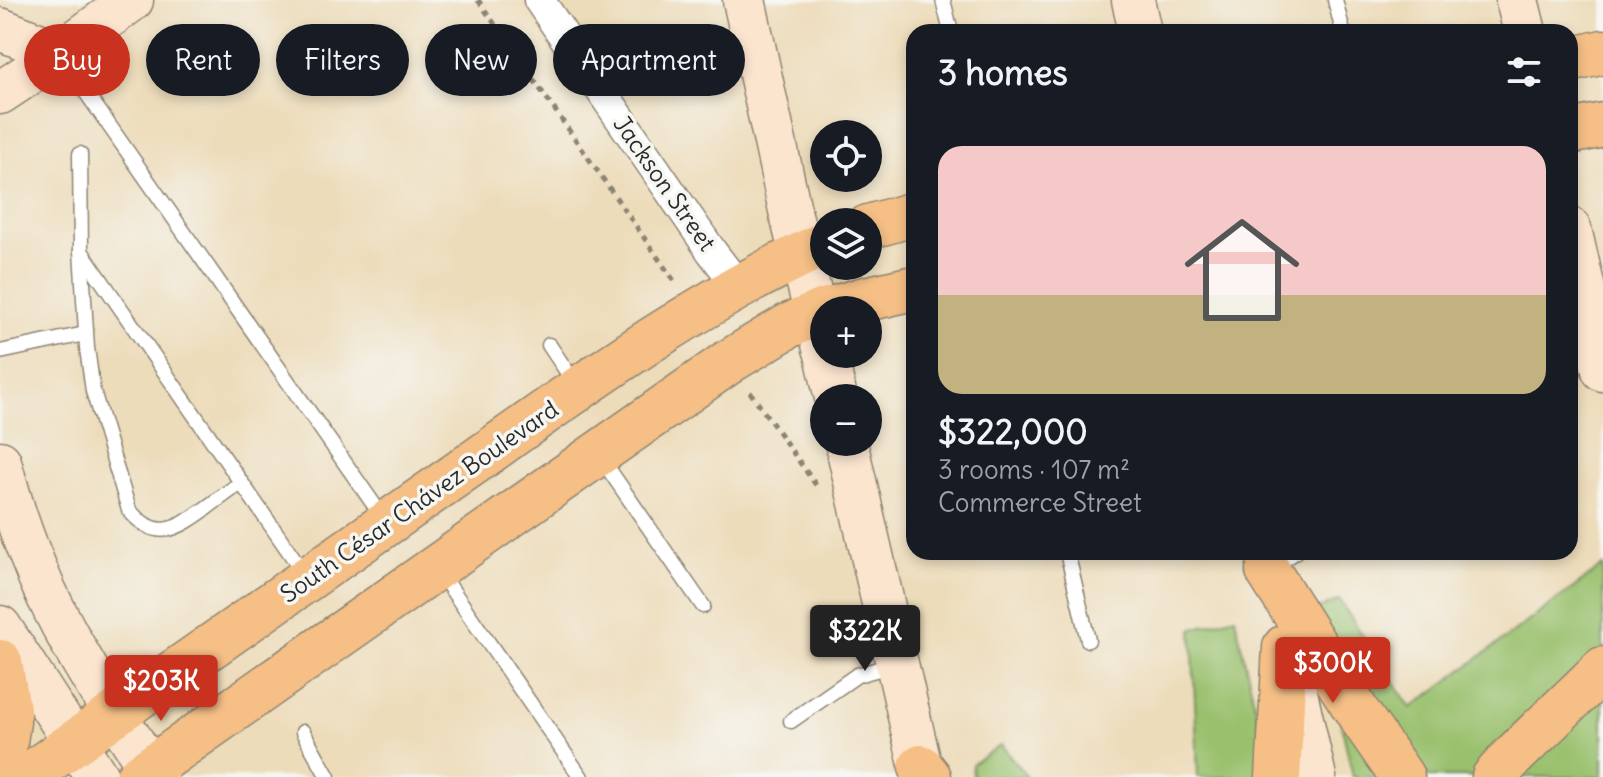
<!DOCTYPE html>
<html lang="en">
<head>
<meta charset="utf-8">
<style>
  body { margin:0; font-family:Delius,sans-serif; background:#20242c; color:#f1f3f6; height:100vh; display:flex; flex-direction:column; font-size:30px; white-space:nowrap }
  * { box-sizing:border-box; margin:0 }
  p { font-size:26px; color:#9ea1a6 }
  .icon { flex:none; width:44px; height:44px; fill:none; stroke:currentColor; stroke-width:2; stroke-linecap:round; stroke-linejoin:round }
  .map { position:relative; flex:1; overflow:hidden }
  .side { position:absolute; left:906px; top:24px; width:672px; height:536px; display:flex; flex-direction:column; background:#171b24; border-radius:24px; box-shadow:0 4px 12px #0003 }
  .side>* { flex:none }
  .banner { position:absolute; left:24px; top:24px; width:760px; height:72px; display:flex; gap:16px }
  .controls { position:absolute; left:810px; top:120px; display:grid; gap:16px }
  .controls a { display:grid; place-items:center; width:72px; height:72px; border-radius:50%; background:#171b24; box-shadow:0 4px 12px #0003; font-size:40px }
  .price { position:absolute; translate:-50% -68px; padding:0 18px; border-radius:8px; background:#c8321e; color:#fff; font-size:26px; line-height:52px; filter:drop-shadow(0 2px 4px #0008) }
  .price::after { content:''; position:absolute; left:50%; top:48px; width:24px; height:18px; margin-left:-12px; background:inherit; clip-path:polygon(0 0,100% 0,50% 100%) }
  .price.current { background:#222; color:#fff }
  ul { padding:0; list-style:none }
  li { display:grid; align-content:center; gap:16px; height:424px; padding:0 32px }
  li span { display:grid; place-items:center; height:248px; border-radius:24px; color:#555 }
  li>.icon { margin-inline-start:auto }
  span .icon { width:144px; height:144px; fill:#fffc; stroke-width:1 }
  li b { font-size:34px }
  h2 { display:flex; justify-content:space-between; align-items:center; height:96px; padding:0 32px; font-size:34px }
  .chip { padding:0 28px; border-radius:36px; background:#171b24; box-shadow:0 4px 12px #0003; font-size:28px; line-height:72px }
  .chip.current { background:#c8321e; color:#fff }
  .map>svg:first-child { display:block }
</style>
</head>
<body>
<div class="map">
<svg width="1603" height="777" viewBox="0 0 1603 777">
  <rect width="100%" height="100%" fill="#f6f6f2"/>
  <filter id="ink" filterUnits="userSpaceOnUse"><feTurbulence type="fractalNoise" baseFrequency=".0125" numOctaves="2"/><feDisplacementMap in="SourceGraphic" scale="16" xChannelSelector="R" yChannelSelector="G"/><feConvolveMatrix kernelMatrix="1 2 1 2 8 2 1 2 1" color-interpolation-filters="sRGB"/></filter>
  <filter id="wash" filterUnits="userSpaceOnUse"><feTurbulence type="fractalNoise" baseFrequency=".006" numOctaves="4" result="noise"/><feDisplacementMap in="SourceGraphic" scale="32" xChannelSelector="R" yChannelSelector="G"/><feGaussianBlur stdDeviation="1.8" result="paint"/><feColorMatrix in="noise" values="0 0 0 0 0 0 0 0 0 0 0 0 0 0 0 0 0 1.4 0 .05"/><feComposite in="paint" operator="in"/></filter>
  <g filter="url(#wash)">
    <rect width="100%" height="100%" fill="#eddcba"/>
    <!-- green -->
    <g fill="#99c06c" stroke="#62764c" stroke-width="2">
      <path d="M 1603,566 L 1603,777 L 1353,777 L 1316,610 L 1339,600 L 1411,708 Z"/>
      <path d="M 1235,617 L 1271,777 L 1198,777 L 1192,629 Z"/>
      <path d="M 1001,745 L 1027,777 L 973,777 L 972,764 Z"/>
    </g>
  </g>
  <g filter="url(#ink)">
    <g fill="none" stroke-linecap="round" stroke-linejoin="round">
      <!-- service casing -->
      <g stroke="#8c8472" stroke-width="17">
        <g id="service">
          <path d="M 943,0 L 951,32"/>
          <path d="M 1335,0 L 1343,32"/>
          <path d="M 63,56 L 83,88 L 384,519"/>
          <path d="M 80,154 L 81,250 L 87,348 L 93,391 L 129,510 C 156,542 176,530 205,509 C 217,500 229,491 241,483"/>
          <path d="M 81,251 L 306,576"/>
          <path d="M 549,345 L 576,385"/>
          <path d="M 0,352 L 85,334"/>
          <path d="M 601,458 L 703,606"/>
          <path d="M 1067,552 L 1088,640"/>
          <path d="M 1272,568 L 1295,552"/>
          <path d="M 439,571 L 581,777"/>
          <path d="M 791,721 L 857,675 L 893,665"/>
          <path d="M 303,732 L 328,777"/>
        </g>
      </g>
      <!-- minor casing -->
      <g stroke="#8c8472" stroke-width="33">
        <path id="minor" d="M 539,0 L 712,252 L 738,286"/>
      </g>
      <!-- secondary casing -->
      <g stroke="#8c8472" stroke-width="45">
        <g id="secondary">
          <path d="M 744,0 L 791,215 L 824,348"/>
          <path d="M 1133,0 L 1140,32"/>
          <path d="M 1517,0 L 1525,32"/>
          <path d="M 0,29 L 60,53"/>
          <path d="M 0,93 L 60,53 L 132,0"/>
          <path d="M 1570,229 L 1603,370"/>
          <path d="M 826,354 L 836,398"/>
          <path d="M 846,442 L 923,777"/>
          <path d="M 0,462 C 9,496 19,529 33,562 C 61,635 113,712 156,777"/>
          <path d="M 0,627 L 97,777"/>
          <path d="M 1290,666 L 1315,777"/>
        </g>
      </g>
      <!-- primary casing -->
      <g stroke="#8c8472" stroke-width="47">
        <g id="primary">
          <path d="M 1570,60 L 1603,52"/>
          <path d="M 1570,132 L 1603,125"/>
          <path d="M 868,227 L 914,214"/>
          <path d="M 828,310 L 861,300 L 914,288"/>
          <path d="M 0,662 L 8,709 L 8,722 L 0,774"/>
          <path d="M 26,777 C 172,673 319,570 466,468 C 582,386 694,303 824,244"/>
          <path d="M 138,777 L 730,361 L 788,326 L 824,311"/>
        </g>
      </g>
      <!-- motorway casing -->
      <g stroke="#8c8472" stroke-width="47">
        <g id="motorway">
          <path d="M 1268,571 L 1360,716 L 1402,777"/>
          <path d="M 921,767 L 929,777"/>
          <path d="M 1278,777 L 1285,647"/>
          <path d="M 1494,777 L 1512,757 L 1603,669"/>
        </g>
      </g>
      <!-- path -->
      <g stroke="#8c8472" stroke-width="5" stroke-dasharray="6 6" stroke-linecap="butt">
        <path d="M 478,0 L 677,285"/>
        <path d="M 750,392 L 818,488"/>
      </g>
      <!-- service -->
      <use href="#service" stroke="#fff" stroke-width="14"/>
      <!-- minor -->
      <use href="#minor" stroke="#fff" stroke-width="30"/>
      <!-- secondary -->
      <use href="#secondary" stroke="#fbe5cf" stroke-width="42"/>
      <!-- primary -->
      <use href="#primary" stroke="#f5bf86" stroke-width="44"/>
      <!-- motorway -->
      <use href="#motorway" stroke="#f5bf86" stroke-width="44"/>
    </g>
  </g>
  <g text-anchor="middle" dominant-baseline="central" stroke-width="7" stroke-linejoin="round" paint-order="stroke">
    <!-- street labels -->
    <g font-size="24" fill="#2b2b2b" stroke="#f6f6f2">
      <text transform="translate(665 183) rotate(55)">Jackson Street</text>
      <text transform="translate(419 501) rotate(-35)">South César Chávez Boulevard</text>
    </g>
  </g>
</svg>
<div class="controls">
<a><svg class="icon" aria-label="locate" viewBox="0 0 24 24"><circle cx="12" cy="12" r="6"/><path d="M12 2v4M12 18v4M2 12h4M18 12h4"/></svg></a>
<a><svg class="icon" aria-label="layers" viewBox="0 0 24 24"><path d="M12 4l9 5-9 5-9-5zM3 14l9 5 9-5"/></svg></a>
<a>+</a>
<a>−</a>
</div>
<b class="price current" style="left:865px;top:673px">$322K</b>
<b class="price" style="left:1333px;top:705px">$300K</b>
<b class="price" style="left:161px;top:723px">$203K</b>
<div class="banner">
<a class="chip current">Buy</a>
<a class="chip">Rent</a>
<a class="chip">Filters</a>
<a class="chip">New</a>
<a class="chip">Apartment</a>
</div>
<section class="side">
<h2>3 homes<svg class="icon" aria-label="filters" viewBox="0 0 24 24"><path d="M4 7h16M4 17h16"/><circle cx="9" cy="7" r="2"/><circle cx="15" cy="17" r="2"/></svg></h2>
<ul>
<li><span style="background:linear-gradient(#f6c9c9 60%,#c2b280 0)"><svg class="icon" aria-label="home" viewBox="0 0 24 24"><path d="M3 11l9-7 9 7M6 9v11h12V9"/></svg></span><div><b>$322,000</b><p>3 rooms · 107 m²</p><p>Commerce Street</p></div></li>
</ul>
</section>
</div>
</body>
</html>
